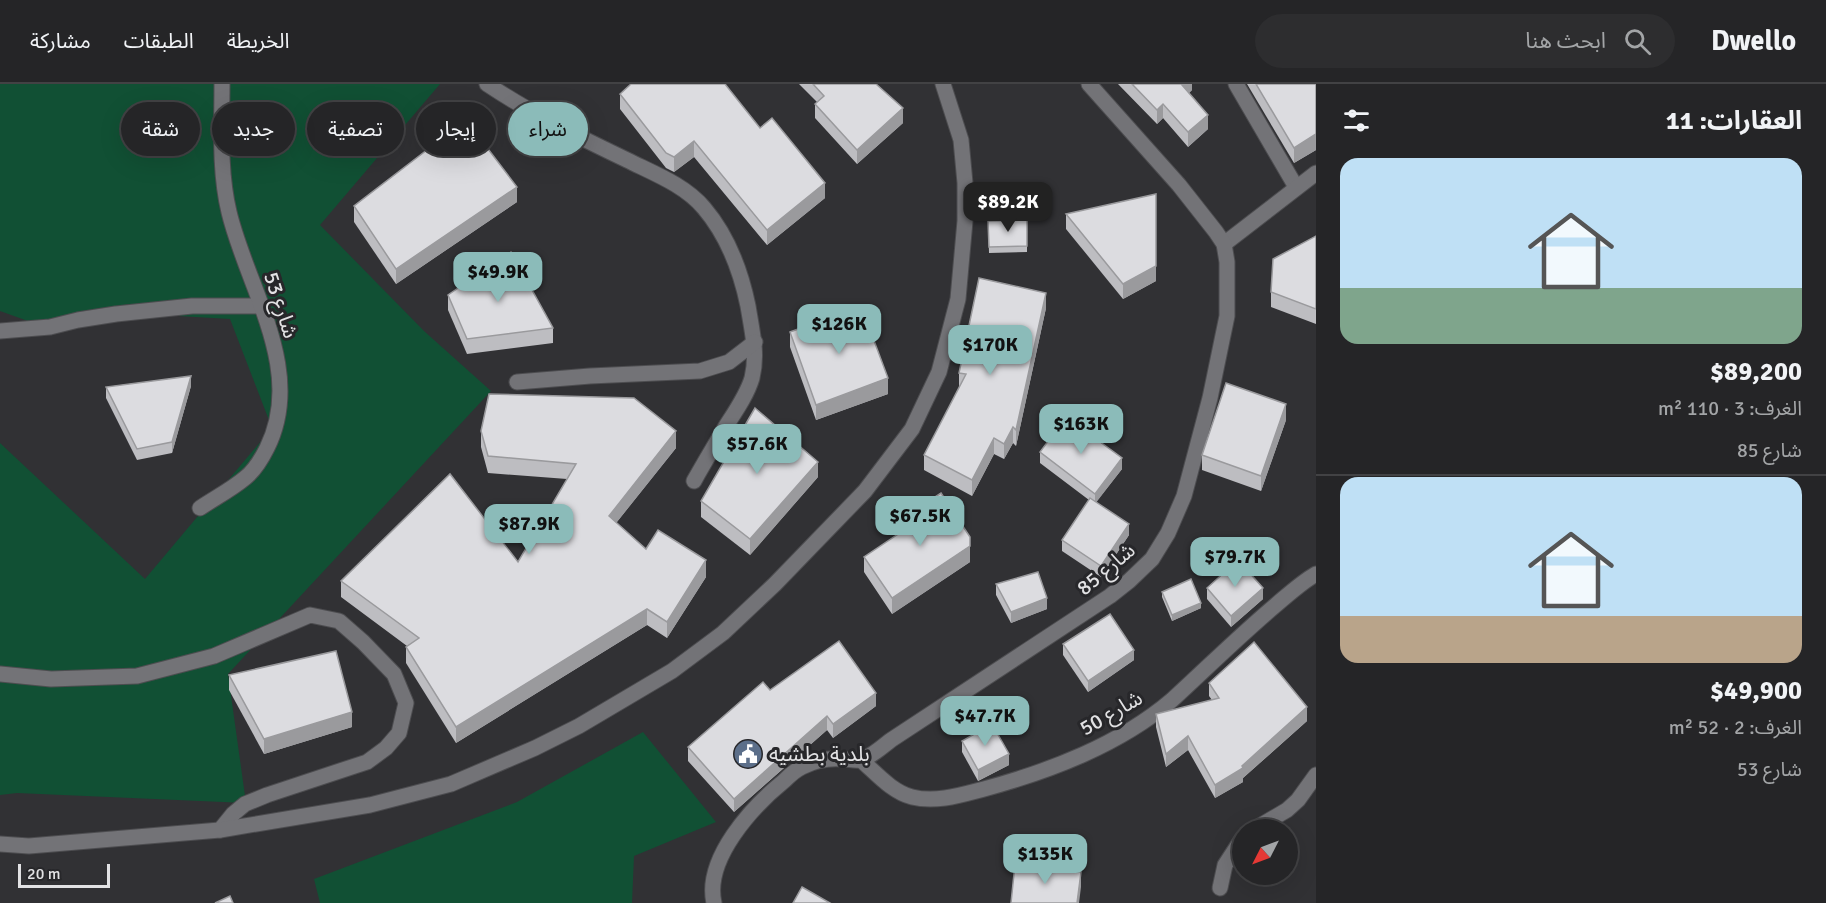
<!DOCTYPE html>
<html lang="ar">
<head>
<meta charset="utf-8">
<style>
  body { margin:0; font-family:Signika,"Noto Sans Arabic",sans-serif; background:#2d2d2f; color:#f1f3f6; direction:rtl; height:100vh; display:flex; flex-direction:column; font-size:22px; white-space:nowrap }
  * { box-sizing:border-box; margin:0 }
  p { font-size:20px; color:#a3a5a7 }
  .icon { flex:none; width:33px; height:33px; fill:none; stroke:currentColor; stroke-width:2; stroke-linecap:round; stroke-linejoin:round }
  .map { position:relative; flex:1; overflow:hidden; direction:ltr }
  .drawer { display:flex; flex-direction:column; background:#252527; width:510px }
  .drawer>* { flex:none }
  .hud { position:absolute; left:18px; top:18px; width:570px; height:54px; direction:rtl; display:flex; gap:12px }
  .needle { width:39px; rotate:228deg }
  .fabs { position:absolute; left:1232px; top:735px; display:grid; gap:12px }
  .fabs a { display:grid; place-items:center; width:66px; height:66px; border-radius:50%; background:#252527; box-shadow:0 6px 24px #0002,0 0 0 2px #424244; font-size:30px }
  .scale { position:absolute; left:18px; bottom:15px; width:92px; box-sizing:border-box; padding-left:6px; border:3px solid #e2e2e4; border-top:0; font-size:16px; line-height:21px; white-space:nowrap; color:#e2e2e4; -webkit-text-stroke:4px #27272a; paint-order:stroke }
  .price { position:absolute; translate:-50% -51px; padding:0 14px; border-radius:12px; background:#8bbbb9; color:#111; font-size:20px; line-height:39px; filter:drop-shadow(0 2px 3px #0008) }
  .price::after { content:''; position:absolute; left:50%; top:36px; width:18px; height:14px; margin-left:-9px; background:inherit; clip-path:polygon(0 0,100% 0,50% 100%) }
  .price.on { background:#222; color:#fff }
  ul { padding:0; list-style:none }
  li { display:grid; align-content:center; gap:12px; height:318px; padding:0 24px }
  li+li { border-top:2px solid #424244 }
  li span { display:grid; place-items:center; height:186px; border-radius:18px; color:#555 }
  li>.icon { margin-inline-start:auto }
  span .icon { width:108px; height:108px; fill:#fffc; stroke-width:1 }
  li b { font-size:26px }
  h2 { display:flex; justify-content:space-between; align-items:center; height:72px; padding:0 24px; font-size:26px }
  .pill { padding:0 21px; border-radius:27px; background:#252527; box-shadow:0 6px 24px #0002,0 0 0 2px #424244; font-size:21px; line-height:54px }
  .pill.on { background:#8bbbb9; color:#111 }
  header { display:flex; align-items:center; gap:36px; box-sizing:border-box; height:84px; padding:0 30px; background:#252527; border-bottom:2px solid #424244 }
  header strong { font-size:28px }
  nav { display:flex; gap:33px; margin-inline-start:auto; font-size:21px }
  .search { width:420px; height:54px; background:#2d2d2f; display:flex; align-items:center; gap:15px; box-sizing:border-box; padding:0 21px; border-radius:33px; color:#a3a5a7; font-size:22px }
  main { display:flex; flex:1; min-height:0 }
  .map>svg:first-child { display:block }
</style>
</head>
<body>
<header>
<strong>Dwello</strong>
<div class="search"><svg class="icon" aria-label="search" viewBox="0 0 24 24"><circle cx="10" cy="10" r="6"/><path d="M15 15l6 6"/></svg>ابحث هنا</div>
<nav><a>الخريطة</a><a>الطبقات</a><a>مشاركة</a></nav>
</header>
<main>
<section class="drawer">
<h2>العقارات: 11<svg class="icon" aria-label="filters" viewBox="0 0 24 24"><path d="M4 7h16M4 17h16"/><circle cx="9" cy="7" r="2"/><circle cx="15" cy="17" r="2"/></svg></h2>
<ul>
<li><span style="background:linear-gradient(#bfe0f5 70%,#7fa58c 0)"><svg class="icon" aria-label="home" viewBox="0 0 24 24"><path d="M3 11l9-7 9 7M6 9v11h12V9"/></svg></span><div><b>$89,200</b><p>الغرف: 3 · 110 m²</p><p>شارع 85</p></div></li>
<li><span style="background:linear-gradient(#bfe0f5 75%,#b9a48a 0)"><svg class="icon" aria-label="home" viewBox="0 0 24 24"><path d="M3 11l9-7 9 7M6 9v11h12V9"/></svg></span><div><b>$49,900</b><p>الغرف: 2 · 52 m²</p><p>شارع 53</p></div></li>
</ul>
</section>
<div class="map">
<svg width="1316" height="819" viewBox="0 0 1316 819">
  <rect width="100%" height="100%" fill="#313134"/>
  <!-- green -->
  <g fill="#115034">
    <path d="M 0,0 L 440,0 L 320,141 L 424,247 L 491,307 L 228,590 L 246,719 L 17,709 L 0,711 L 0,359 L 145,495 L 272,344 L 230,235 L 178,232 L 130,220 L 82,227 L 39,241 L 0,227 Z"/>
    <path d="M 643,648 L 716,738 L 634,772 L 632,819 L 320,819 L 314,795 L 517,718 Z"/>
  </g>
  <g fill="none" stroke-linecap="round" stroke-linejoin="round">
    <!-- minor casing -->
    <g stroke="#4d4d50" stroke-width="17">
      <g id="minor">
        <path d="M 487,0 C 532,30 579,53 627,76 C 653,89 685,101 704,124 C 727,151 741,188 748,222 C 752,247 758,270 752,294 C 747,311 735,328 726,342 C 715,361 704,379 694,397"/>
        <path d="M 1236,0 L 1296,103"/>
        <path d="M 1224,160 L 1316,89"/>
        <path d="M 0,247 L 50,243 L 78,236 L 116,230 L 192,222 L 261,222"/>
        <path d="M 517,298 L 590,292 L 700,287 L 729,278 L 755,258"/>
        <path d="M 200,424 C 215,414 232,405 245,394 C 254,387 262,374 267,364 C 306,286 247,204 229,128 C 219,86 222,42 222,0"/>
        <path d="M 0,590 L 51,595 L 137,592 L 214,572 L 310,531 L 339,537 L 363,558 L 394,590 L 406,619 L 399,649 L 386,664 L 367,678 L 267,711 L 245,720 L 233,730 L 220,746"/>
        <path d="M 861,676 C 876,689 892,708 912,713 C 936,719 961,711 984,705 C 1050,687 1119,661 1172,616 C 1207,584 1240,551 1277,520 C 1289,510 1302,498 1316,490"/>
        <path d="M 1253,746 L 1287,726 L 1298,716 L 1316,691"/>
        <path d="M 1220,804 L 1225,781 L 1242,755"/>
        <path d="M 714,819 C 704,775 752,723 784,697 C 789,692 795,686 802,683 C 814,677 829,674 842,675 C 848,675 855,677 860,676 C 870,674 883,662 891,656 L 1110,512 L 1129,497 L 1152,475 L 1168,449 L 1184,412 L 1210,314 L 1227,232 L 1227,178 L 1224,160 L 1216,148 L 1179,101 L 1089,0"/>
      </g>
    </g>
    <!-- secondary casing -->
    <g stroke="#4d4d50" stroke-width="17">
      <path id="secondary" d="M 0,760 L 29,762 L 220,746 L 370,721 L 451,700 L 535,664 L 579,642 L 672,587 L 723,549 L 775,500 L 865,407 L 912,345 L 939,288 L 958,215 L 965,137 L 965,99 L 961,56 L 943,0"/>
    </g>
    <!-- minor -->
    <use href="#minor" stroke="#737377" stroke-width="15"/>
    <!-- secondary -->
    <use href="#secondary" stroke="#737377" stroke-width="15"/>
  </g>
  <!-- wall -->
  <g fill="#bdbdc1">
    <path d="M 799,0 L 876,0 L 903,39 L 857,80 L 815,34 L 815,20 L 817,18 Z"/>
    <path d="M 1118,0 L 1192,0 L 1192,6 L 1189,9 L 1208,45 L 1188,63 L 1163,34 L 1157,40 Z"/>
    <path d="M 1247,0 L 1316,0 L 1316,66 L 1294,79 Z"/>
    <path d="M 620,10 L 760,44 L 825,114 L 767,161 L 694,73 L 674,88 L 666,84 L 620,25 Z"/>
    <path d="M 517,118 L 396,200 L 354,138 L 354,122 Z"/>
    <path d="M 1066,130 L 1156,197 L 1123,215 L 1066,145 Z"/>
    <path d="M 1027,136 L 1027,168 L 989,169 L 988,137 Z"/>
    <path d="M 1316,152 L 1316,240 L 1271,223 L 1271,208 Z"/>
    <path d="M 448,211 L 553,244 L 553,259 L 467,270 L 448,226 Z"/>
    <path d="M 1046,224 L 1016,362 L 1013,359 L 1004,375 L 994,370 L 972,412 L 924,386 L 924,371 L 959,304 L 959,289 Z"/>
    <path d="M 790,248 L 888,310 L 816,336 L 790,263 Z"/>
    <path d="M 191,302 L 172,369 L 137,376 L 106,314 L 106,303 Z"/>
    <path d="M 1286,336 L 1261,407 L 1202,386 L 1202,371 Z"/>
    <path d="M 481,347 L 676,364 L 616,439 L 646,465 L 706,493 L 667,554 L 647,541 L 456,659 L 406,579 L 406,563 L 407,562 L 341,513 L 341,497 L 518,478 L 567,395 L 488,389 L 481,363 Z"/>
    <path d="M 1040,368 L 1122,385 L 1096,418 L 1129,451 L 1101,493 L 1062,467 L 1062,456 L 1089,416 L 1040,379 Z"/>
    <path d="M 818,393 L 750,471 L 701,433 L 701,417 Z"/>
    <path d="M 910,429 L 970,478 L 892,530 L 864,488 L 864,473 L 910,442 Z"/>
    <path d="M 996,500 L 1047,525 L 1011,539 L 996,511 Z"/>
    <path d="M 1207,504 L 1263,515 L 1231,543 L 1207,515 Z"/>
    <path d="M 1162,508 L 1201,524 L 1172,537 L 1162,513 Z"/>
    <path d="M 1063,560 L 1134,576 L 1088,608 L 1063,571 Z"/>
    <path d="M 229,591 L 352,643 L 264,670 L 229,606 Z"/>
    <path d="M 1209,599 L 1307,637 L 1243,694 L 1243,698 L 1215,714 L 1188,666 L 1166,683 L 1156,643 L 1156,630 L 1212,616 L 1209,612 Z"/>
    <path d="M 770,606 L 876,622 L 833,654 L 827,646 L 734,728 L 688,677 L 688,663 Z"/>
    <path d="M 962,657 L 1009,681 L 978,697 L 962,668 Z"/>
  </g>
  <!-- shaded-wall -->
  <g fill="#9a9a9d">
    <path d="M 1184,0 L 1192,0 L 1192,6 L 1182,15 L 1182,1 Z"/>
    <path d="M 1163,20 L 1163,34 L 1157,40 L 1157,26 Z"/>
    <path d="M 903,24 L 903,39 L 857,80 L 857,66 Z"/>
    <path d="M 1208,31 L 1208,45 L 1188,63 L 1188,48 Z"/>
    <path d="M 1316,50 L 1316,66 L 1294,79 L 1294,64 Z"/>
    <path d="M 694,57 L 694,73 L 674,88 L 674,73 Z"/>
    <path d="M 825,99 L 825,114 L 767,161 L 767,146 Z"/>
    <path d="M 517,103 L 517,118 L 396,200 L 396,185 Z"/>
    <path d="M 1156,125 L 1156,197 L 1123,215 L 1123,200 Z"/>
    <path d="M 1046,209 L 1046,224 L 1016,362 L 1016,346 Z"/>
    <path d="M 191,292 L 191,302 L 172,369 L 172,358 Z"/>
    <path d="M 888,294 L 888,310 L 816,336 L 816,321 Z"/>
    <path d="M 1286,320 L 1286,336 L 1261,407 L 1261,392 Z"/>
    <path d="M 1013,343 L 1013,359 L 1004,375 L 1004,360 Z"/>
    <path d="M 676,347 L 676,364 L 609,448 L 609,432 Z"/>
    <path d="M 994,354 L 994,370 L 972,412 L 972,396 Z"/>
    <path d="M 1122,374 L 1122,385 L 1095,420 L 1095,410 Z"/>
    <path d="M 818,378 L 818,393 L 750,471 L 750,455 Z"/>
    <path d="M 1129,440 L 1129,451 L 1101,493 L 1101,482 Z"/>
    <path d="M 970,462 L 970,478 L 892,530 L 892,514 Z"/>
    <path d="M 706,476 L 706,493 L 667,554 L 667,538 Z"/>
    <path d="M 1263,504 L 1263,515 L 1231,543 L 1231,532 Z"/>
    <path d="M 1047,514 L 1047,525 L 1011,539 L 1011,528 Z"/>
    <path d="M 1201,519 L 1201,524 L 1172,537 L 1172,531 Z"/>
    <path d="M 647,525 L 647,541 L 456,659 L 456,643 Z"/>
    <path d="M 1134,566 L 1134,576 L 1088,608 L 1088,597 Z"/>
    <path d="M 876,609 L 876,622 L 833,654 L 833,640 Z"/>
    <path d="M 1307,623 L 1307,637 L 1243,694 L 1243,698 L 1215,714 L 1215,701 L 1242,682 Z"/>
    <path d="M 352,628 L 352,643 L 264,670 L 264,655 Z"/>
    <path d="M 827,632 L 827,646 L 734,728 L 734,715 Z"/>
    <path d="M 1188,652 L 1188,666 L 1166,683 L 1166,670 Z"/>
    <path d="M 1009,670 L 1009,681 L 978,697 L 978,686 Z"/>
    <path d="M 1081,788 L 1081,803 L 1079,819 L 1077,819 Z"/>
  </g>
  <!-- building -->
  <g fill="#dcdce0" stroke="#9a9a9d" stroke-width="1.5">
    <path d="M 631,0 L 725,0 L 760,44 L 772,34 L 825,99 L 767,146 L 694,57 L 674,73 L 666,69 L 620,10 Z"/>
    <path d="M 813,0 L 876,0 L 903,24 L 857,66 L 815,20 L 824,12 Z"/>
    <path d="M 1132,0 L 1184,0 L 1182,1 L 1208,31 L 1188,48 L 1163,20 L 1157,26 Z"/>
    <path d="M 1256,0 L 1316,0 L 1316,50 L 1294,64 Z"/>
    <path d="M 466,36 L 517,103 L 396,185 L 354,122 Z"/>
    <path d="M 1156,110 L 1156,182 L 1123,200 L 1066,130 Z"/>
    <path d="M 1027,136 L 1027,162 L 989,163 L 988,137 Z"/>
    <path d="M 1316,152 L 1316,225 L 1271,208 L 1273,175 Z"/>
    <path d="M 511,168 L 553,244 L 467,255 L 448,211 Z"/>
    <path d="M 979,194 L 1046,209 L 1016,346 L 1013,343 L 1004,360 L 994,354 L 972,396 L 924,371 L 966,290 L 959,289 Z"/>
    <path d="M 861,222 L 888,294 L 816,321 L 790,248 Z"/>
    <path d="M 191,292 L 172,358 L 137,365 L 106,303 Z"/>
    <path d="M 1226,299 L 1286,320 L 1261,392 L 1202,371 Z"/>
    <path d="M 489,310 L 634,314 L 676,347 L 609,432 L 646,465 L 658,446 L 706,476 L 667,538 L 647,525 L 456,643 L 406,563 L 419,554 L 341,497 L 450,390 L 518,478 L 576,380 L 488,372 L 481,347 Z"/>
    <path d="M 755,324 L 818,378 L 750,455 L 701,417 Z"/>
    <path d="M 1066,333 L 1122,374 L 1095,410 L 1040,368 Z"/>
    <path d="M 941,409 L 970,453 L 970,462 L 892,514 L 864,473 L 916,438 L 910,429 Z"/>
    <path d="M 1090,414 L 1129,440 L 1101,482 L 1062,456 Z"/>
    <path d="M 1238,476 L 1263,504 L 1231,532 L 1207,504 Z"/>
    <path d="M 1038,488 L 1047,514 L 1011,528 L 996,500 Z"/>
    <path d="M 1191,495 L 1201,519 L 1172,531 L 1162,508 Z"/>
    <path d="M 1110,530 L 1134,566 L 1088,597 L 1063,560 Z"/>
    <path d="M 839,557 L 876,609 L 833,640 L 827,632 L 734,715 L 688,663 L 763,598 L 770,606 Z"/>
    <path d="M 1254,558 L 1307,623 L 1242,682 L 1243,684 L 1215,701 L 1188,652 L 1166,670 L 1156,630 L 1219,614 L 1209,599 Z"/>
    <path d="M 336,567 L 352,628 L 264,655 L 229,591 Z"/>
    <path d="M 992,640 L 1009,670 L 978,686 L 962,657 Z"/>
    <path d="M 1015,780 L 1081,788 L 1077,819 L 1011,819 Z"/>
    <path d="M 802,803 L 830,819 L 793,819 Z"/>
    <path d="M 230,812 L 233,819 L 215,819 Z"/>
  </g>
  <!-- icons -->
  <defs>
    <g id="civic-disc" transform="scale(1.5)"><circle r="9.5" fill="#5c6f8a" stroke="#27272a"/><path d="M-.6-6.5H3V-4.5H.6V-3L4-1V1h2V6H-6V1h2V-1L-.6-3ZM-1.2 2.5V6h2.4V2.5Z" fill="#fff"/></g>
  </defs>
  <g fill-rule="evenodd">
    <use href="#civic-disc" x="748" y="670"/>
  </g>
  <g text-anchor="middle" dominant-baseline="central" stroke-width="6" stroke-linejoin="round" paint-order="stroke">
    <!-- street labels -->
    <g font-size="21" fill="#e2e2e4" stroke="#27272a">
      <text transform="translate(281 221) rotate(72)">شارع 53</text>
      <text transform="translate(1106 485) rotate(-40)">شارع 85</text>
      <text transform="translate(1111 629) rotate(-30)">شارع 50</text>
    </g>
    <!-- poi labels -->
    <g font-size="21" fill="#e2e2e4" stroke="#27272a" text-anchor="start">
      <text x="769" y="670">بلدية بطشيه</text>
    </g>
  </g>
</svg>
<div class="fabs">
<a><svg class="needle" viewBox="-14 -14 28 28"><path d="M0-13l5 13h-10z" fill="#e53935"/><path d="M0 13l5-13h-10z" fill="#a3a5a7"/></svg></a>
</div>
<div class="scale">20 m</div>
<b class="price on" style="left:1008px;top:149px">$89.2K</b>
<b class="price" style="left:498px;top:219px">$49.9K</b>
<b class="price" style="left:839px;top:271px">$126K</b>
<b class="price" style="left:990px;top:292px">$170K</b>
<b class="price" style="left:1081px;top:371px">$163K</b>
<b class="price" style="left:757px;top:391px">$57.6K</b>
<b class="price" style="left:920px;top:463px">$67.5K</b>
<b class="price" style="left:529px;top:471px">$87.9K</b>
<b class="price" style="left:1235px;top:504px">$79.7K</b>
<b class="price" style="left:985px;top:663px">$47.7K</b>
<b class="price" style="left:1045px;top:801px">$135K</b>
<div class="hud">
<a class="pill on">شراء</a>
<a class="pill">إيجار</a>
<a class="pill">تصفية</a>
<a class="pill">جديد</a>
<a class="pill">شقة</a>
</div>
</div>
</main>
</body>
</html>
